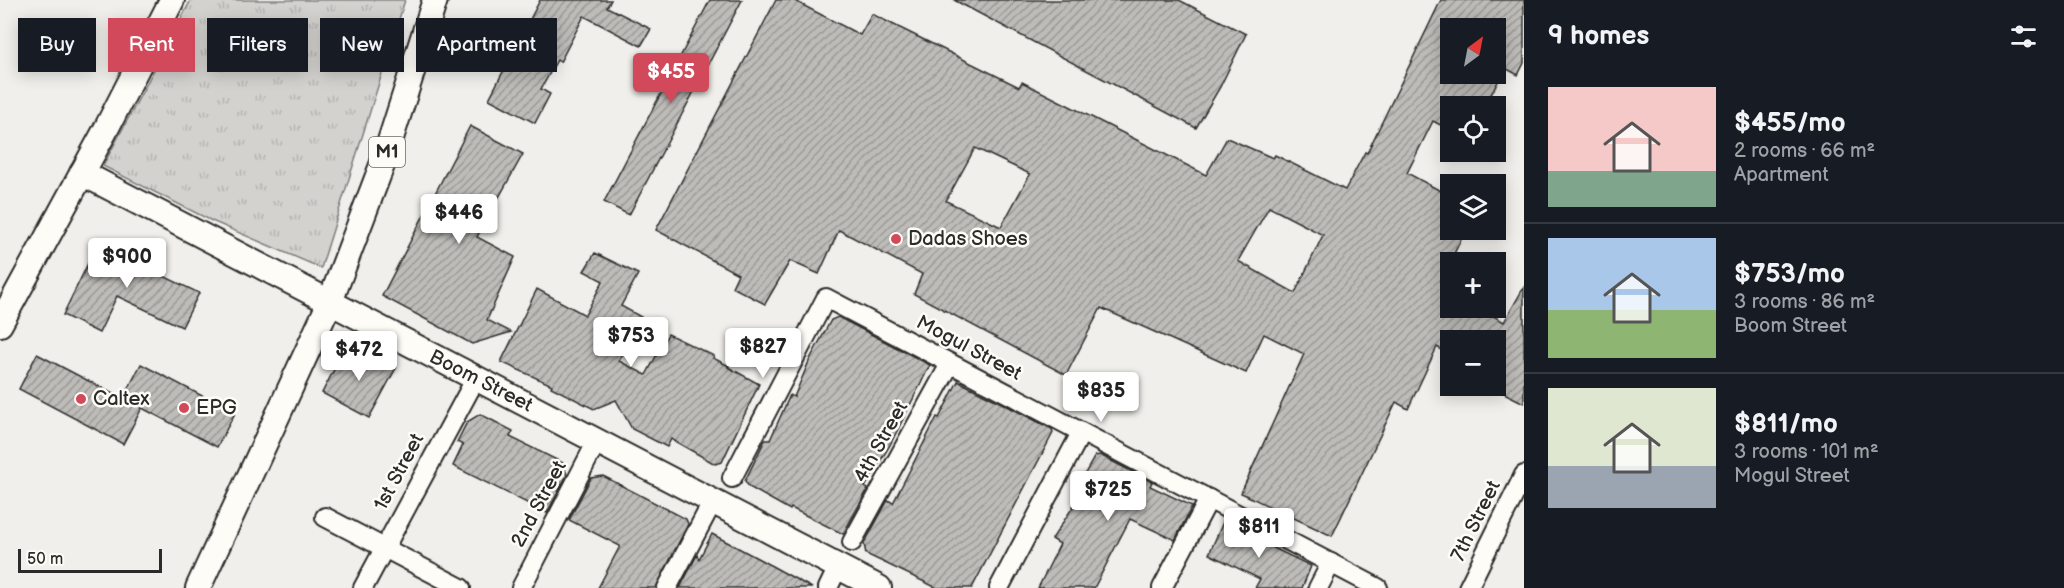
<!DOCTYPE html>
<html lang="en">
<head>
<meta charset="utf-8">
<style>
  body { margin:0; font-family:"Balsamiq Sans",sans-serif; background:#20242c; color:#f1f3f6; height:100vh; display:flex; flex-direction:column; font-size:22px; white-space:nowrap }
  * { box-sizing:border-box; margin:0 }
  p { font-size:20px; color:#9ea1a6 }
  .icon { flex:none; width:33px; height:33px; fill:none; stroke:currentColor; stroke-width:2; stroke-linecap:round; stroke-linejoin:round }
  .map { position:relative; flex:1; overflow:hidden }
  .panel { display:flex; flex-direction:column; background:#171b24; width:540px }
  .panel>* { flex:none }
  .guide { position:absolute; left:18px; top:18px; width:570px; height:54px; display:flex; gap:12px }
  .needle { width:39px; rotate:32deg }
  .buttons { position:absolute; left:1440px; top:18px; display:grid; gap:12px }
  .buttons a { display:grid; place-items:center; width:66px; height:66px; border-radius:0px; background:#171b24; box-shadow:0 3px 15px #0003; font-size:30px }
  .scale { position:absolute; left:18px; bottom:15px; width:144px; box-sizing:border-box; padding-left:6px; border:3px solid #2b2b2b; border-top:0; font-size:16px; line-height:21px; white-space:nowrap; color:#2b2b2b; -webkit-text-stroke:4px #fdfcf7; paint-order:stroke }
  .price { position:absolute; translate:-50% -51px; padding:0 14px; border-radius:6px; background:#fff; color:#222; font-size:20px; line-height:39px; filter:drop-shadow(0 2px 3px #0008) }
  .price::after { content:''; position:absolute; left:50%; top:36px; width:18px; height:14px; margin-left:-9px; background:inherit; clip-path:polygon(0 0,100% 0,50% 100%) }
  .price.selected { background:#d1495b; color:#fff }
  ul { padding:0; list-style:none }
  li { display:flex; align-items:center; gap:18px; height:150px; padding:0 24px }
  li+li { border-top:2px solid #363941 }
  li span { display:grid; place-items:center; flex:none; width:168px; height:120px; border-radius:0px; color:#555 }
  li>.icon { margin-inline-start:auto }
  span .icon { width:72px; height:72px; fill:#fffc; stroke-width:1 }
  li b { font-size:26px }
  h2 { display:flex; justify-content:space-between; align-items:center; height:72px; padding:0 24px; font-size:26px }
  .pill { padding:0 21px; border-radius:0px; background:#171b24; box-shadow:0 3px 15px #0003; font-size:21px; line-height:54px }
  .pill.selected { background:#d1495b; color:#fff }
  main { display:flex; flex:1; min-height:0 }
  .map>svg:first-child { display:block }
</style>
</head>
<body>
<main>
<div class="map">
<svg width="1524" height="588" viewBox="0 0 1524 588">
  <defs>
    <pattern id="grass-tufts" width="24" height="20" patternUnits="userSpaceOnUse" patternTransform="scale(1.5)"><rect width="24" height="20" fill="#d3d2cf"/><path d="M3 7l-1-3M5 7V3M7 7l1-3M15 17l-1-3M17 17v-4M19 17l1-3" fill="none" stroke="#b5b4b2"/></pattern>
    <pattern id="building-hatch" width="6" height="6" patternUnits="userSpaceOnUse" patternTransform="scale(1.5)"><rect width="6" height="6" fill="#bdbcb8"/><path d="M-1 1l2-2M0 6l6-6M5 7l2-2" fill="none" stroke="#9a9996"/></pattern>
  </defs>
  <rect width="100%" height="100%" fill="#f0efeb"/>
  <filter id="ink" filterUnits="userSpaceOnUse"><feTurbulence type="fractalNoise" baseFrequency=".0167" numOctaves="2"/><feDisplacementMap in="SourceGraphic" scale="12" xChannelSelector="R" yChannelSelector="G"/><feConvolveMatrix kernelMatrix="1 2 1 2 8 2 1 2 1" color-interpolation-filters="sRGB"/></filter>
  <g filter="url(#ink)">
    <!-- grass -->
    <path fill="url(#grass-tufts)" stroke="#7f7e7d" stroke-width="1.5" d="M 191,0 L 405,0 L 321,268 L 212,221 L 103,166 Z"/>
    <!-- building -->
    <g fill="url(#building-hatch)" stroke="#2b2b2b" stroke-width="1.5" fill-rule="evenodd">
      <path d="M 540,0 L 611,0 L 607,7 L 651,29 L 641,46 L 584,16 L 560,62 L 557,60 L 541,89 L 550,94 L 535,123 L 489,99 Z"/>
      <path d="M 710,0 L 742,0 L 629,215 L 604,202 Z"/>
      <path d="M 776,0 L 793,0 L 860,35 L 872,14 L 1019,87 L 1022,82 L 1206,175 L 1227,138 L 1273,158 L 1275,155 L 1345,190 L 1365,152 L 1367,153 L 1441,0 L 1524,0 L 1524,63 L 1518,75 L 1496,63 L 1496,28 L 1450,28 L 1450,74 L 1502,74 L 1485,106 L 1450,106 L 1450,130 L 1433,121 L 1407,173 L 1450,196 L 1450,230 L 1466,230 L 1440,281 L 1450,287 L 1450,308 L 1479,308 L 1504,322 L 1524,287 L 1524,403 L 1496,389 L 1496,340 L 1450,340 L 1450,355 L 1437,347 L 1408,409 L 1396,402 L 1332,536 L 1241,493 L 1304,354 L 1264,334 L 1246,373 L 1101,308 L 1066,375 L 914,294 L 922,274 L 839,230 L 819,274 L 790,261 L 765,304 L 732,287 L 738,274 L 656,230 ZM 975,148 L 1030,174 L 1001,227 L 946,201 ZM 1269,207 L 1323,235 L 1295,293 L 1238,261 Z"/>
      <path d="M 954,0 L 1179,0 L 1246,34 L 1220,87 L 1196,128 Z"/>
      <path d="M 470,126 L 523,154 L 477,237 L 515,257 L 487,320 L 511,332 L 472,344 L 382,296 Z"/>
      <path d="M 98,243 L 130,259 L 136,246 L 164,259 L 157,273 L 199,293 L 182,327 L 117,296 L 99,333 L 63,315 Z"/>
      <path d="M 595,253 L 638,274 L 621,306 L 641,317 L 619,361 L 646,375 L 668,334 L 714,356 L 713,358 L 729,366 L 728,367 L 759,384 L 722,462 L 715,464 L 671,439 L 667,447 L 632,429 L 616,400 L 594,409 L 551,387 L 552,385 L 501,362 L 537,289 L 585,315 L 603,281 L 584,271 Z"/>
      <path d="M 838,317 L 930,365 L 890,445 L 865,487 L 868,489 L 843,534 L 791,508 L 790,510 L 749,487 L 745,481 L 765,440 L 770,440 L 790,395 L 794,397 L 810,359 L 831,320 Z"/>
      <path d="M 356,346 L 396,368 L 369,418 L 322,393 L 340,358 L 347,362 Z"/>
      <path d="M 37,354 L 123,399 L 141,364 L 235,413 L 217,447 L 142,408 L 123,444 L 19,389 Z"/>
      <path d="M 958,381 L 1052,429 L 1053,433 L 972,588 L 937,588 L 866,554 L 864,544 L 888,500 L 893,503 L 937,417 L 939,418 Z"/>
      <path d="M 480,414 L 513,431 L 510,437 L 563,463 L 567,475 L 547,513 L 453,466 L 463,445 L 457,442 L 467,422 Z"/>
      <path d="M 1100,455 L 1152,482 L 1150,486 L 1192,506 L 1175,540 L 1130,519 L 1094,588 L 1038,588 L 1060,544 L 1052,539 L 1080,496 L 1074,493 L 1095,456 Z"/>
      <path d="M 603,476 L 686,519 L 688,524 L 656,588 L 598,588 L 620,546 L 569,520 L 591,478 Z"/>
      <path d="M 1224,520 L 1260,539 L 1259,541 L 1311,566 L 1302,588 L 1255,588 L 1260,579 L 1209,554 Z"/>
      <path d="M 712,534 L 759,559 L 812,588 L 680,588 L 697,555 L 699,559 Z"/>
    </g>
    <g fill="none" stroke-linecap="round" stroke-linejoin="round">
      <!-- minor casing -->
      <g stroke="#2b2b2b" stroke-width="22">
        <g id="minor">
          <path d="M 732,478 L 826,298 L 1378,588"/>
          <path d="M 325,517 L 461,588"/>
          <path d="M 852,542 L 950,364"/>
          <path d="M 363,588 L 476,378"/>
          <path d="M 521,588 L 597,441"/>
          <path d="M 667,588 L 713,501"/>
          <path d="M 828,588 L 838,567"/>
          <path d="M 999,588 L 1081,433"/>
          <path d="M 1162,588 L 1209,499"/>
          <path d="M 1318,588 L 1331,563"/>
          <path d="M 1468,588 L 1524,475"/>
        </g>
      </g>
      <!-- major casing -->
      <g stroke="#2b2b2b" stroke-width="28">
        <g id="major">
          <path d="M 82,173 L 879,588"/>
          <path d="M 0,324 L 104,133 L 172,0"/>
          <path d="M 198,588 L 330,302 L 384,160 L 435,0"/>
        </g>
      </g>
      <!-- minor -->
      <use href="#minor" stroke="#fdfcf7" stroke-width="18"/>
      <!-- major -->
      <use href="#major" stroke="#fdfcf7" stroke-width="24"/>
    </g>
  </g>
  <!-- markers -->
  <g fill="#d1495b" stroke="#fdfcf7" stroke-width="2">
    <circle cx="896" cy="239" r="6"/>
    <circle cx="81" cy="399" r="6"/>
    <circle cx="184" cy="408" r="6"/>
  </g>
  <g text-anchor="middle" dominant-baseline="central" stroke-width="5" stroke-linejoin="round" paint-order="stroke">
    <!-- shield labels -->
    <rect fill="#fdfcf7" stroke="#6a6a68" stroke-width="1.5" x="369" y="137" width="36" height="30" rx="4.5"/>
    <g font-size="18" font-weight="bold" fill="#2b2b2b">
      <text x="387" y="152">M1</text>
    </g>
    <!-- poi labels -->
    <g font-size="20" fill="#2b2b2b" stroke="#fdfcf7" text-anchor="start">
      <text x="908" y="239">Dadas Shoes</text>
      <text x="93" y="399">Caltex</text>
      <text x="196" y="408">EPG</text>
    </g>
    <!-- street labels -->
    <g font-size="20" fill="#2b2b2b" stroke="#fdfcf7">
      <text transform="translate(969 348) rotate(28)">Mogul Street</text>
      <text transform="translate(481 381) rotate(27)">Boom Street</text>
      <text transform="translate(881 442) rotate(-61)">4th Street</text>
      <text transform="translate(399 472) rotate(-62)">1st Street</text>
      <text transform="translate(539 504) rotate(-62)">2nd Street</text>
      <text transform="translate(1476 521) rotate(-64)">7th Street</text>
    </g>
  </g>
</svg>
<div class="buttons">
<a><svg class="needle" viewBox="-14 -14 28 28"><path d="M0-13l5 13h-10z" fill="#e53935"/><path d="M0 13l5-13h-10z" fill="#9ea1a6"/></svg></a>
<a><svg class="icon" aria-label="locate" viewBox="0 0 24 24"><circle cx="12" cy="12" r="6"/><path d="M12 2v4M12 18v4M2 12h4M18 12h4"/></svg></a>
<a><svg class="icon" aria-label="layers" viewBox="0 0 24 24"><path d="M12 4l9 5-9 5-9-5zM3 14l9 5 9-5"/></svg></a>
<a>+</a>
<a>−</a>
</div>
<div class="scale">50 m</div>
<b class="price selected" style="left:671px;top:104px">$455</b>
<b class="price" style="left:459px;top:245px">$446</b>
<b class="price" style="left:127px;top:289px">$900</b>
<b class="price" style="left:631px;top:368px">$753</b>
<b class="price" style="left:763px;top:379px">$827</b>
<b class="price" style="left:359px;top:382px">$472</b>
<b class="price" style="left:1101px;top:423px">$835</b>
<b class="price" style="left:1108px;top:522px">$725</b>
<b class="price" style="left:1259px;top:559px">$811</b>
<div class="guide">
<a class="pill">Buy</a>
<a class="pill selected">Rent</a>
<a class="pill">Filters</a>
<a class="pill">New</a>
<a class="pill">Apartment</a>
</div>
</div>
<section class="panel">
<h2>9 homes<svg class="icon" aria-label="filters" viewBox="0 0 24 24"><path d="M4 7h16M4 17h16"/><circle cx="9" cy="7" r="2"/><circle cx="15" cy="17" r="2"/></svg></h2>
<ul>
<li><span style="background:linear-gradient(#f6c9c9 70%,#7fa58c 0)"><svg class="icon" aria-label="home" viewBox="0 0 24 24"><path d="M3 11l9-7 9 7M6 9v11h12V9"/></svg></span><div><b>$455/mo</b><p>2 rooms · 66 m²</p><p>Apartment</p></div></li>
<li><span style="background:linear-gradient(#a9c7e8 60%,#8fb573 0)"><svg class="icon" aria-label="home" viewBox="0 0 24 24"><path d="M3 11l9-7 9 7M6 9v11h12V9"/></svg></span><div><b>$753/mo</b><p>3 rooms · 86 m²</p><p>Boom Street</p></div></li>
<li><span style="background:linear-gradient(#dfe7d0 65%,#9aa5b1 0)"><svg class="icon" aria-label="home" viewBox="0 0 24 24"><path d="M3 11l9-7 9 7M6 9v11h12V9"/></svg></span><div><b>$811/mo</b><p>3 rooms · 101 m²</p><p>Mogul Street</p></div></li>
</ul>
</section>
</main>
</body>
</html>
